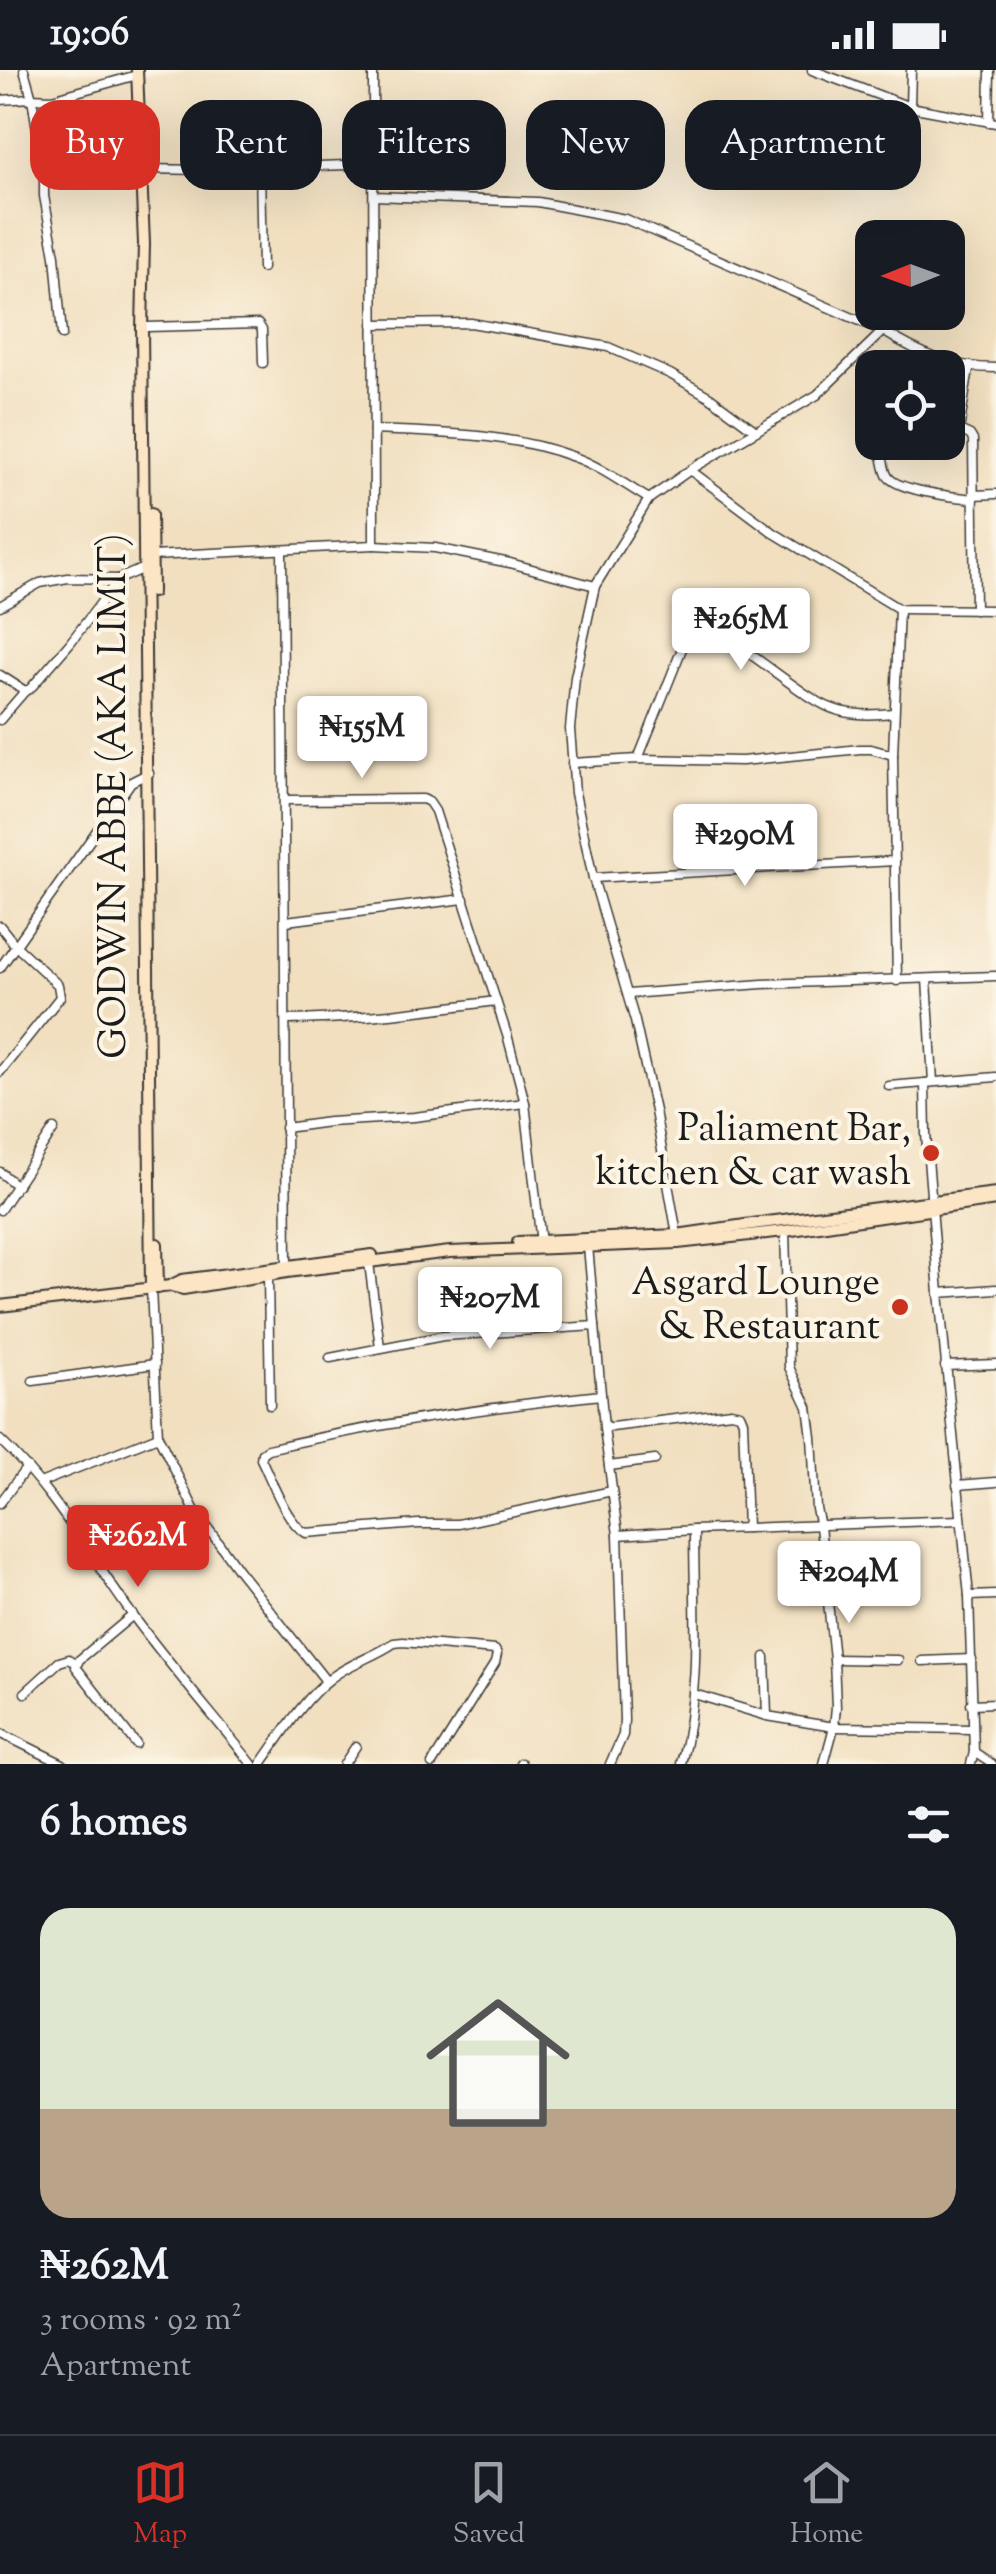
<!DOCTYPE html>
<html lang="en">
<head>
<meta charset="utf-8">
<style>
  body { margin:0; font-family:"Sorts Mill Goudy",serif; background:#242831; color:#f1f3f6; height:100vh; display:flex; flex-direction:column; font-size:38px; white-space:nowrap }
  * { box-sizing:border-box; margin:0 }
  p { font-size:32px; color:#9ea1a6 }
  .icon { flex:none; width:55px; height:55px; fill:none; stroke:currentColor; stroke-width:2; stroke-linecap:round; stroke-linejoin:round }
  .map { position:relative; height:1694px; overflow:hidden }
  .drawer { display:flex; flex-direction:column; background:#171b24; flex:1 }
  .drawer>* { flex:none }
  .guide { position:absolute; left:30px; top:30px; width:938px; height:90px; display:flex; gap:20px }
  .needle { width:65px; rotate:269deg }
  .controls { position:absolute; left:855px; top:150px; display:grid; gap:20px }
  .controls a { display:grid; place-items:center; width:110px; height:110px; border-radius:20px; background:#171b24; box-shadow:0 10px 40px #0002; font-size:50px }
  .price { position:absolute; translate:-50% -85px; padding:0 22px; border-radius:10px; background:#fff; color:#222; font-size:32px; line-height:65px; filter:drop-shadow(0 2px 5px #0008) }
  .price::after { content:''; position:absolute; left:50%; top:60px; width:30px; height:22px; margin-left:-15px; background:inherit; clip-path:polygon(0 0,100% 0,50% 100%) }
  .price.current { background:#d93025; color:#fff }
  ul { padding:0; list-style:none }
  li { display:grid; align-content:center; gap:20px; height:530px; padding:0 40px }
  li+li { border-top:2px solid #363941 }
  li span { display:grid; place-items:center; height:310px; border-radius:30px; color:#555 }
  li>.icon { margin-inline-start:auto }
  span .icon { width:180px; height:180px; fill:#fffc; stroke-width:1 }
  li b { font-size:42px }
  h2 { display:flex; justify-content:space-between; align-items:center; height:120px; padding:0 40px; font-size:42px }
  .tag { padding:0 35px; border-radius:30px; background:#171b24; box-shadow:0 10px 40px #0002; font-size:35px; line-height:90px }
  .tag.current { background:#d93025; color:#fff }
  .status { display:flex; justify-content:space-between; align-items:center; height:70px; padding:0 50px; background:#171b24; direction:ltr }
  .status svg { height:28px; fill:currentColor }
  .tab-bar { display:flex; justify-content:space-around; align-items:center; height:140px; border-top:2px solid #363941; background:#171b24; font-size:28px; color:#9ea1a6 }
  .tab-bar a { display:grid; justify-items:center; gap:5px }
  .tab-bar .current { color:#d93025 }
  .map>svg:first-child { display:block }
</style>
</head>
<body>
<div class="status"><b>19:06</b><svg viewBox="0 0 49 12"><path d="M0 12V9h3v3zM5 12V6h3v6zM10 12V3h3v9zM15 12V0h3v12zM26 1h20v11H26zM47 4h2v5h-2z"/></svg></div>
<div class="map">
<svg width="996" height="1694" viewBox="0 0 996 1694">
  <rect width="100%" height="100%" fill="#fcf5e5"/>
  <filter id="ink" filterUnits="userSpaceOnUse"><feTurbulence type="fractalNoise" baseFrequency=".01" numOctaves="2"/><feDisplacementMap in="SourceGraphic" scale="20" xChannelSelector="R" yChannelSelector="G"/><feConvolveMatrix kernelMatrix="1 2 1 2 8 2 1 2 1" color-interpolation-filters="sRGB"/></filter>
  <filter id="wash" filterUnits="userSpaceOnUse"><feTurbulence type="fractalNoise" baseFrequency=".0048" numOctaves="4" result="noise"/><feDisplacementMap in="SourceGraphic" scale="40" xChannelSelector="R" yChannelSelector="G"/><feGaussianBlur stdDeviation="2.25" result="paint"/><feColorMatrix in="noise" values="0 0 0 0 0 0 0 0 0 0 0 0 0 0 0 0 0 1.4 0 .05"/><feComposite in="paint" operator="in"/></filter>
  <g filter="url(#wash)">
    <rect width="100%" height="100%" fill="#f1dfc0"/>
  </g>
  <g filter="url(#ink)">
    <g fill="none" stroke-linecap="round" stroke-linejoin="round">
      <!-- street casing -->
      <g stroke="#3c3935" stroke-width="11">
        <g id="street">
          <path d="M 24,0 L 32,28 L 52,29 L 137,5"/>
          <path d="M 812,0 L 910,37 L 996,53"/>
          <path d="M 0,30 L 32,28 L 44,105 L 44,126 L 55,186 L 62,265"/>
          <path d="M 910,37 L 911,0"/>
          <path d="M 989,52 L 990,0"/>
          <path d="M 260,98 L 262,198"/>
          <path d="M 142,99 L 206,100 L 374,94"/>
          <path d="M 374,126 L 538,132 L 625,149 L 883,261 C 920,284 951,298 996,298"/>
          <path d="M 373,254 L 471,253 L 608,277 L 670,304 L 710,327 L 756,361"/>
          <path d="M 147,257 L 258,254 L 262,260 L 263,293"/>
          <path d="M 969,298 L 959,360 L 970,365 L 973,370 L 975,540"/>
          <path d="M 374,360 C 441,363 510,363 574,387 C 600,396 625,415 649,429"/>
          <path d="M 880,372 C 882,383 883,396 887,405 C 895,421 957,427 974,429"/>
          <path d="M 690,400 L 774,463 L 899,539 L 996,540"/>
          <path d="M 974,425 L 996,424"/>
          <path d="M 374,475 L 435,478 L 510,493 L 595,516"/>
          <path d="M 282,480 L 287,1198"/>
          <path d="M 152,486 L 374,475 L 373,0"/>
          <path d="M 0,536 L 40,513 L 68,508 L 119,509 L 146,497"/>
          <path d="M 0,605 L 25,621 L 30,619 L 70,573 L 119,509"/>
          <path d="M 0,650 L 25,621"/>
          <path d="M 638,689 L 685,571 C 691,565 696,560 705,560 C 728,560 799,626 831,638 C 851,646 873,645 894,643"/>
          <path d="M 572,693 L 638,689 L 742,691 L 860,679 L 871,679 L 893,685"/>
          <path d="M 285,730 L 423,729 L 429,732 L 435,741 L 508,968 L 525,1033 L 541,1173"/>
          <path d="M 593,808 L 895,791"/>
          <path d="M 286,851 L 464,829"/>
          <path d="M 0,856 L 16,876 L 58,915 L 60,927 L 0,1002"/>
          <path d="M 0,898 L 131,712 L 149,703"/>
          <path d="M 927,909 L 933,1012"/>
          <path d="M 897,911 L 893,685 L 899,539"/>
          <path d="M 628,924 L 762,914 L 996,906"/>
          <path d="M 286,950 C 356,950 426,940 496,931"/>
          <path d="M 889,1016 L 925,1013"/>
          <path d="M 285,1058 L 329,1052 L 414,1047 L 525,1033"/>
          <path d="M 0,1102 L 17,1116"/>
          <path d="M 0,1140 L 54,1059"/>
          <path d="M 785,1161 L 789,1297 L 808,1337 L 812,1367 L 816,1439 L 820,1456 L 834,1589 L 836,1637 L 834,1657 L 824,1694"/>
          <path d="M 678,1170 L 655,1041 L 635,951 L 593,808 L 575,723 L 570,659 L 575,607 L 595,516 L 649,429 L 690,400 L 817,325 L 883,261"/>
          <path d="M 588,1176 L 604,1358 L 618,1465 L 624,1650 L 623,1665 L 610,1694"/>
          <path d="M 369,1193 L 380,1277"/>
          <path d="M 268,1206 L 270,1335"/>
          <path d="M 151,1218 L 158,1366 L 194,1439 L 239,1501 L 326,1611"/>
          <path d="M 939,1223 L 996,1219"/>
          <path d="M 330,1288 L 443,1266 L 595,1256"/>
          <path d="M 945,1296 L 996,1294"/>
          <path d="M 33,1311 L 155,1294"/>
          <path d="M 601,1325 C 489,1337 378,1353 268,1379 L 262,1383 L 261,1389 C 271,1409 287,1454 306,1463 L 418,1454 L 458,1454 L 612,1421"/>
          <path d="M 604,1358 L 731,1342 L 740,1344 L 743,1351 L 747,1458"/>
          <path d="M 0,1370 C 53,1419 89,1485 131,1543 C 169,1595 212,1644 252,1694"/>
          <path d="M 609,1396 L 655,1390"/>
          <path d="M 40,1413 L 158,1366"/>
          <path d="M 957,1415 L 996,1412"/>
          <path d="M 0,1433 L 27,1397"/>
          <path d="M 618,1465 L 694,1460 L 960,1450"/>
          <path d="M 81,1471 L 134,1451"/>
          <path d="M 969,1526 L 996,1525"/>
          <path d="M 133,1545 L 79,1590 L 76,1597 L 136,1674"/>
          <path d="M 765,1587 L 767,1646"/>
          <path d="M 834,1589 L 898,1590"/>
          <path d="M 922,1591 L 972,1589"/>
          <path d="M 25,1623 L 59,1592 L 69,1589 L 76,1593"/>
          <path d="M 694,1624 L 767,1646 L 834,1657 L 973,1659"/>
          <path d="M 971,1634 L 996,1633"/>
          <path d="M 0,1663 L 63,1694"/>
          <path d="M 974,1682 L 992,1694"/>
          <path d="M 261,1694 C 282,1665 303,1629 331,1608 C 350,1593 374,1587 394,1573 L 403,1572 L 495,1580 L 497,1584 L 495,1593 L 432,1694"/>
          <path d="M 344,1694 L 356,1676"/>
          <path d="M 520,1694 L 521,1693"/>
          <path d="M 681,1694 C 702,1613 694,1542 694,1460"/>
          <path d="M 971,1694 L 974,1682 L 969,1526 L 939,1223 L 926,1064 L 925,1013 L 996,1007"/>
        </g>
      </g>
      <!-- secondary casing -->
      <g stroke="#3c3935" stroke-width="14">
        <g id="secondary">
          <path d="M 137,0 L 144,174 L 142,258 L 151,1218"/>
          <path d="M 151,444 L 152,522"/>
          <path d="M 518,1172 L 677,1165 L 752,1154 L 996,1123"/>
          <path d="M 157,1174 L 158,1218"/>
          <path d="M 172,1215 L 182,1210 L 372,1185"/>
          <path d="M 0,1236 L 171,1216 L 183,1219 L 287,1202 L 450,1182 L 678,1173 L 785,1161 L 996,1130"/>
        </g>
      </g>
      <!-- street -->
      <use href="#street" stroke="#fff" stroke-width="8"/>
      <!-- secondary -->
      <use href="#secondary" stroke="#fce5c4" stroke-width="10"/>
    </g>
  </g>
  <!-- markers -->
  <g fill="#c8321e" stroke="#fcf5e5" stroke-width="4">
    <circle cx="931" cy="1083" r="10"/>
    <circle cx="900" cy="1237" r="10"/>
  </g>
  <g text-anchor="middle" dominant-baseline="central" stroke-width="8" stroke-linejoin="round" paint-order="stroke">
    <!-- street labels -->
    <g font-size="38" fill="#1c1c1c" stroke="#fcf5e5">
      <text transform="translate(116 726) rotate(-90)">GODWIN ABBE (AKA LIMIT)</text>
    </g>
    <!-- poi labels -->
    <g font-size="38" fill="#1c1c1c" stroke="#fcf5e5" text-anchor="end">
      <text x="911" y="1061">Paliament Bar,<tspan x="911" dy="44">kitchen &amp; car wash</tspan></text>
      <text x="880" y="1215">Asgard Lounge<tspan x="880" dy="44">&amp; Restaurant</tspan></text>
    </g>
  </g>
</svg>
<div class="controls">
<a><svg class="needle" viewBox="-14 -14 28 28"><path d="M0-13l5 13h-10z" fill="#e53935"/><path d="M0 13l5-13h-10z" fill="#9ea1a6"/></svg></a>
<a><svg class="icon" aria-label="locate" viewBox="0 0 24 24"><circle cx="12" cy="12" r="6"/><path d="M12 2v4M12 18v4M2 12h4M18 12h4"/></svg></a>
</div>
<b class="price" style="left:741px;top:603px">₦265M</b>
<b class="price" style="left:362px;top:711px">₦155M</b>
<b class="price" style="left:745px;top:819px">₦290M</b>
<b class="price" style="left:490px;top:1282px">₦207M</b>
<b class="price current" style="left:138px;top:1520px">₦262M</b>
<b class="price" style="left:849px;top:1556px">₦204M</b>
<div class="guide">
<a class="tag current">Buy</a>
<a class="tag">Rent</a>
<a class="tag">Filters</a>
<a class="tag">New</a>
<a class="tag">Apartment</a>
</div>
</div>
<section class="drawer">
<h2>6 homes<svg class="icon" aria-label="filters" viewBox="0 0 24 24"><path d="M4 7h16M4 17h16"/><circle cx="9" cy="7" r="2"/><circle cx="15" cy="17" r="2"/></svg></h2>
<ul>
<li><span style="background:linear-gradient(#dfe7d0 65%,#b9a48a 0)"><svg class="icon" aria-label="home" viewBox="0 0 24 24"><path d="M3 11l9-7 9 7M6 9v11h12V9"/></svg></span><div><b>₦262M</b><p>3 rooms · 92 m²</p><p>Apartment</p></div></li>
</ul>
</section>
<nav class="tab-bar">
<a class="current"><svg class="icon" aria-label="map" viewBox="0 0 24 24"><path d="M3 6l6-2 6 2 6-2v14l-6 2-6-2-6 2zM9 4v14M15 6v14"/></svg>Map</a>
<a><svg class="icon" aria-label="saved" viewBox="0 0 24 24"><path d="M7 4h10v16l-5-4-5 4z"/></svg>Saved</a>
<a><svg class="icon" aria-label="home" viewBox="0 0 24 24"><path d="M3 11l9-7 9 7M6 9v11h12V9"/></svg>Home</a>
</nav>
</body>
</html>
